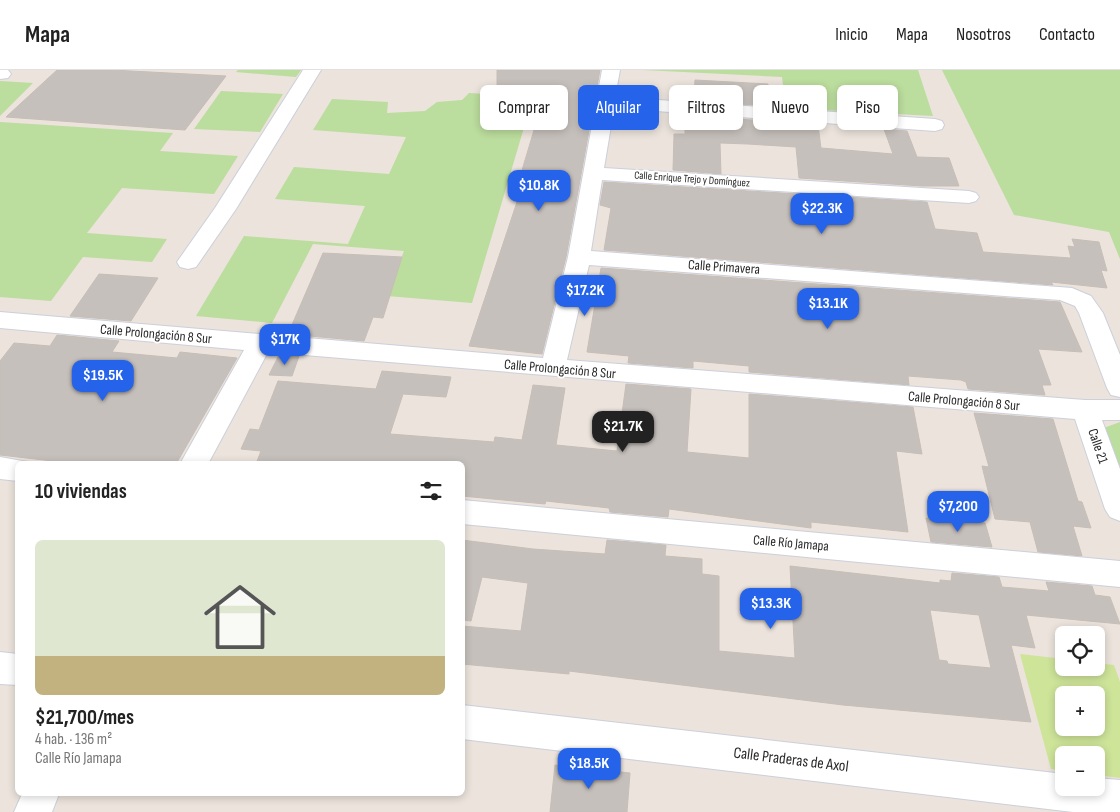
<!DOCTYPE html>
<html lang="es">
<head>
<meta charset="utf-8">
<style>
  body { margin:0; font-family:"Sofia Sans Condensed",sans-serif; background:#f6f6f6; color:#222; height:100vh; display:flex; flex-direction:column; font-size:19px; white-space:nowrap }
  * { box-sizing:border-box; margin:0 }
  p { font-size:16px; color:#767676 }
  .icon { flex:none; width:28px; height:28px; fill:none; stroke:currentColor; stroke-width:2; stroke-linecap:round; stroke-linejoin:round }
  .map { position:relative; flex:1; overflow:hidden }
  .drawer { position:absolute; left:15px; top:391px; width:450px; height:335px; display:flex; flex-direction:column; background:#fff; border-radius:8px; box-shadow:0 2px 8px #0003 }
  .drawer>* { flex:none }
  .banner { position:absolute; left:480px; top:15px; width:475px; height:45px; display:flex; gap:10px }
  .fabs { position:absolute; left:1055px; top:556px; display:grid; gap:10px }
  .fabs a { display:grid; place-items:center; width:50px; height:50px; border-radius:8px; background:#fff; box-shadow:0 2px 8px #0003; font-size:25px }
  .price { position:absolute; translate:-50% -42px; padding:0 11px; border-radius:10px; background:#2563eb; color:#fff; font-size:16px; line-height:32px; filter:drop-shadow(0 1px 2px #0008) }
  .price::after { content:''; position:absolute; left:50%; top:30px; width:15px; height:11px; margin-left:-8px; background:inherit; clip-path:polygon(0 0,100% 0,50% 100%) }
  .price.selected { background:#222; color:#fff }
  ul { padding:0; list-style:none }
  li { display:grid; align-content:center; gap:10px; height:265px; padding:0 20px }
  li span { display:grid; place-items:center; height:155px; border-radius:8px; color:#555 }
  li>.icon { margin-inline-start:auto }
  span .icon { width:90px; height:90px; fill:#fffc; stroke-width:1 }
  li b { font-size:21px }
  h2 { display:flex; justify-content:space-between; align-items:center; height:60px; padding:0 20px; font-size:21px }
  .chip { padding:0 18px; border-radius:8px; background:#fff; box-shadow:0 2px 8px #0003; font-size:18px; line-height:45px }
  .chip.selected { background:#2563eb; color:#fff }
  header { display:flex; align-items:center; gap:30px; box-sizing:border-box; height:70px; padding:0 25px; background:#fff; border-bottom:1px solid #e0e0e0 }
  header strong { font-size:24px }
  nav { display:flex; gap:28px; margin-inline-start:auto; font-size:18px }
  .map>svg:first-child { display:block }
</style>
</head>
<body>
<header>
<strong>Mapa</strong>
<nav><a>Inicio</a><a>Mapa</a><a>Nosotros</a><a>Contacto</a></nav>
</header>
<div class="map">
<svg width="1120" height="742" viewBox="0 0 1120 742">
  <rect width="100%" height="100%" fill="#ebe3dc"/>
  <!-- green -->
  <g fill="#bbdd9d">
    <path d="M 238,0 L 301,0 L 296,7 L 236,2 Z"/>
    <path d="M 643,0 L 918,0 L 933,46 L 786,38 L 782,7 Z"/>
    <path d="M 942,0 L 1120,0 L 1120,189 L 1109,162 L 1014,145 Z"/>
    <path d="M 0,11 L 33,13 L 0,46 Z"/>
    <path d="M 221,21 L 283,24 L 260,62 L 194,59 Z"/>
    <path d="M 469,23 L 533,27 L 472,233 L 387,226 L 404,181 L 313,174 L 272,253 L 196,246 L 244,166 L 348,174 L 365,136 L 275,129 L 294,97 L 389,104 L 406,67 L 313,60 L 332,29 L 388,32 L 387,43 L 425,41 L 437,32 L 462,30 Z"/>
    <path d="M 0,52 L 173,63 L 160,81 L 238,86 L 214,124 L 122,118 L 87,163 L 167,169 L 152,192 L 83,187 L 51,231 L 0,227 Z"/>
    <path d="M 1120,352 L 1120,405 L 1101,359 Z"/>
  </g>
  <!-- pitch -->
  <path fill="#cee499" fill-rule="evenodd" d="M 1020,584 L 1064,589 L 1064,598 L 1096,598 L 1096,593 L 1114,595 L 1120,612 L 1120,708 L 1096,705 L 1096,685 L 1064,685 L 1064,701 L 1051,699 ZM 1064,625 L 1096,625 L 1096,658 L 1064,658 Z"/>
  <!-- building -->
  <g fill="#c6c0bc" stroke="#c6beb6" fill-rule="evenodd">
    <path d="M 57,0 L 112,0 L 226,6 L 185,60 L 6,47 Z"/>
    <path d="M 497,0 L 600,0 L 566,187 L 542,284 L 469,276 L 522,117 L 517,117 L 546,20 L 497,18 Z"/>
    <path d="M 695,10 L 768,14 L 770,36 L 694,31 Z"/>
    <path d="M 685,45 L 818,55 L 821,78 L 893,84 L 884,59 L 907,61 L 917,87 L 949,88 L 959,116 L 922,116 L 799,108 L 796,77 L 748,74 L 720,73 L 721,104 L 673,100 L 674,64 L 685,64 Z"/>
    <path d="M 604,112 L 927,132 L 935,159 L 977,163 L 983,182 L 1071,188 L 1068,176 L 1075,177 L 1072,169 L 1099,172 L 1107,201 L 1101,200 L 1107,218 L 1051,212 L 1053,215 L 604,180 L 611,138 L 600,135 Z"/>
    <path d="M 323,183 L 402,187 L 383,248 L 373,247 L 364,271 L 288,264 Z"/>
    <path d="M 601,198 L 1060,232 L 1082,282 L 1038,279 L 1051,315 L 1042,315 L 1045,325 L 968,319 L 966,312 L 961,310 L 908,306 L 909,315 L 749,302 L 749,296 L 693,291 L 693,298 L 628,293 L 629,286 L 587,282 Z"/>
    <path d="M 99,204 L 158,208 L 131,251 L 70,246 Z"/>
    <path d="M 57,265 L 119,271 L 112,282 L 177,288 L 180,282 L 237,288 L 176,394 L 79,394 L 0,385 L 0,291 L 14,273 L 50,276 Z"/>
    <path d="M 279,285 L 299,286 L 292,306 L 269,305 Z"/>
    <path d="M 382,301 L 451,307 L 446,327 L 403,324 L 390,364 L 494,372 L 495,367 L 522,370 L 533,315 L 565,318 L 556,375 L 617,381 L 626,314 L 691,319 L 687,382 L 749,388 L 749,324 L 913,337 L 922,384 L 896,381 L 908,462 L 811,452 L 811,458 L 669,439 L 668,447 L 610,442 L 609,438 L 546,431 L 545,434 L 462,426 L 462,394 L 256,394 L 261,381 L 241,379 L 250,359 L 259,360 L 278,311 L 376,319 Z"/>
    <path d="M 974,343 L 1053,349 L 1078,431 L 1082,432 L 1091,458 L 1073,456 L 1082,486 L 1038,482 L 1030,452 L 995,449 L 982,396 L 989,397 Z"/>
    <path d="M 926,448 L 985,453 L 992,477 L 931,472 Z"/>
    <path d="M 462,470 L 533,479 L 605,484 L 607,470 L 666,475 L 665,486 L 702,489 L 702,504 L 719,506 L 719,581 L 795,588 L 790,496 L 940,513 L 940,510 L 951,511 L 952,503 L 999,507 L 1002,517 L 1049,521 L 1046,512 L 1092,516 L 1095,525 L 1110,527 L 1120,554 L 1026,545 L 1035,578 L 1011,575 L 1031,652 L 843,635 L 569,601 L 569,604 L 462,594 L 462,556 L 521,561 L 528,513 L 482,507 L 471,551 L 462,550 ZM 930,540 L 979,545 L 991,598 L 948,594 L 947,591 L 939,590 Z"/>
    <path d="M 555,695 L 630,703 L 627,742 L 550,742 Z"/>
  </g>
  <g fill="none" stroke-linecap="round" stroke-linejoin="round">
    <!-- minor casing -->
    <g stroke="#cbd0da" stroke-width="2">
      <g id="minor">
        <path d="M 0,0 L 8,0 L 11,4 L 8,8 L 0,9 Z"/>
        <path d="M 303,0 L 321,0 L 236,139 L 196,197 L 188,199 L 180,197 L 177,192 L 215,138 Z"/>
        <path d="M 602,0 L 620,0 L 615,27 L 935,49 L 942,51 L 944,55 L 942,59 L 935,61 L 614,38 L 604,98 L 969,121 L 976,123 L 979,127 L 976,131 L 969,133 L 602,110 L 591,181 L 1072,218 L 1091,226 L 1103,243 L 1120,285 L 1120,327 L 1111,325 L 1107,318 L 1079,243 L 1075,236 L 1060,230 L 589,195 L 567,290 L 1085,330 L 1120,330 L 1120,350 L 1102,350 L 1120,399 L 1120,451 L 1110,447 L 1105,439 L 1075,349 L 268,282 L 208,394 L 180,394 L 244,280 L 0,258 L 0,242 L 543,288 L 568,187 Z"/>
        <path d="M 0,387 L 28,392 L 18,394 L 18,411 L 0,409 Z"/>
        <path d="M 462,430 L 1120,491 L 1120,517 L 462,454 Z"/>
        <path d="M 0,582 L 18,584 L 18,615 L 0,614 Z"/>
        <path d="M 462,635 L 1064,704 L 1064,718 L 1096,718 L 1096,708 L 1120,710 L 1120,742 L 1073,742 L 462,669 Z"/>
        <path d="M 22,724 L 59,724 L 52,742 L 14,742 Z"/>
      </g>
    </g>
    <!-- minor -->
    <use href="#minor" fill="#fff" fill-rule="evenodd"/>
  </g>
  <g text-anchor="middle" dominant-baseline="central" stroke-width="4" stroke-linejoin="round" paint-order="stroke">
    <!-- far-street labels -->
    <g font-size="11" fill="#292929" stroke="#fff">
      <text transform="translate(692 109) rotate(4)">Calle Enrique Trejo y Domínguez</text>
    </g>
    <!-- street labels -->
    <g font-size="14" fill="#292929" stroke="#fff">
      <text transform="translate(724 197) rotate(4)">Calle Primavera</text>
      <text transform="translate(156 264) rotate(5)">Calle Prolongación 8 Sur</text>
      <text transform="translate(560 299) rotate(5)">Calle Prolongación 8 Sur</text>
      <text transform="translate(964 331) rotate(5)">Calle Prolongación 8 Sur</text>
      <text transform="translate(1098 376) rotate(71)">Calle 21</text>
      <text transform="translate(791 473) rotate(5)">Calle Río Jamapa</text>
    </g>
    <!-- near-street labels -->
    <g font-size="16" fill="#292929" stroke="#fff">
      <text transform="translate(791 690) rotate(7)">Calle Praderas de Axol</text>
    </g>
  </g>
</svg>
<div class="fabs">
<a><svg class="icon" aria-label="locate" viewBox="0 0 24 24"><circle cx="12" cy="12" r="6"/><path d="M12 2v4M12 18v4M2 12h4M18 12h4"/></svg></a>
<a>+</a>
<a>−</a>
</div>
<b class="price" style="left:539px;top:142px">$10.8K</b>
<b class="price" style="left:822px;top:165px">$22.3K</b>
<b class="price" style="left:585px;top:247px">$17.2K</b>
<b class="price" style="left:828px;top:260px">$13.1K</b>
<b class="price" style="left:285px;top:296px">$17K</b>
<b class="price" style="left:103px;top:332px">$19.5K</b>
<b class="price selected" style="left:623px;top:383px">$21.7K</b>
<b class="price" style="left:958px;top:463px">$7,200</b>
<b class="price" style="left:771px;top:560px">$13.3K</b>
<b class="price" style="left:589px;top:720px">$18.5K</b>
<div class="banner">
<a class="chip">Comprar</a>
<a class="chip selected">Alquilar</a>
<a class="chip">Filtros</a>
<a class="chip">Nuevo</a>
<a class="chip">Piso</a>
</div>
<section class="drawer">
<h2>10 viviendas<svg class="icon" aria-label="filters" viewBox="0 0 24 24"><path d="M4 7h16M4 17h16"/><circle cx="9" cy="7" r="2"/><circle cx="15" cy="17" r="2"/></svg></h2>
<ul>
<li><span style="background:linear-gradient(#dfe7d0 75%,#c2b280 0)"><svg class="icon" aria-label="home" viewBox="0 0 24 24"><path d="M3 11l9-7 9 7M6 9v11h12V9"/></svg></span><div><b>$21,700/mes</b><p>4 hab. · 136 m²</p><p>Calle Río Jamapa</p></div></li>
</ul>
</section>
</div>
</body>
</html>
